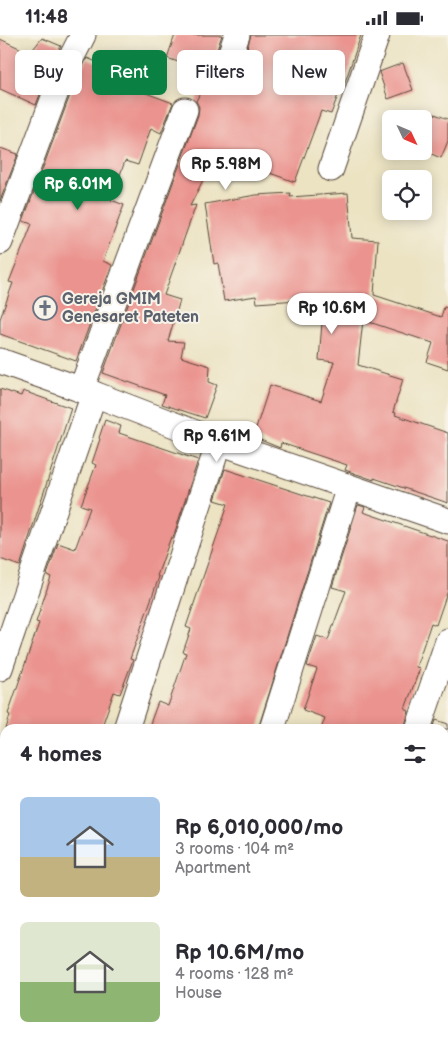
<!DOCTYPE html>
<html lang="en">
<head>
<meta charset="utf-8">
<style>
  body { margin:0; font-family:"Balsamiq Sans",sans-serif; background:#f2f2f3; color:#2b2b33; height:100vh; display:flex; flex-direction:column; font-size:19px; white-space:nowrap }
  * { box-sizing:border-box; margin:0 }
  p { font-size:16px; color:#7c7c81 }
  .icon { flex:none; width:28px; height:28px; fill:none; stroke:currentColor; stroke-width:2; stroke-linecap:round; stroke-linejoin:round }
  .map { position:relative; flex:1; overflow:hidden }
  .sheet { position:absolute; left:0px; top:689px; width:449px; height:321px; display:flex; flex-direction:column; background:#fff; border-radius:15px 15px 0 0; box-shadow:0 2px 12px #0003 }
  .sheet>* { flex:none }
  .guide { position:absolute; left:15px; top:15px; width:419px; height:45px; display:flex; gap:10px }
  .needle { width:32px; rotate:134deg }
  .tools { position:absolute; left:382px; top:75px; display:grid; gap:10px }
  .tools a { display:grid; place-items:center; width:50px; height:50px; border-radius:8px; background:#fff; box-shadow:0 2px 12px #0003; font-size:25px }
  .price { position:absolute; translate:-50% -42px; padding:0 11px; border-radius:18px; background:#fff; color:#222; font-size:16px; line-height:32px; filter:drop-shadow(0 1px 2px #0008) }
  .price::after { content:''; position:absolute; left:50%; top:30px; width:15px; height:11px; margin-left:-8px; background:inherit; clip-path:polygon(0 0,100% 0,50% 100%) }
  .price.current { background:#0b8043; color:#fff }
  ul { padding:0; list-style:none }
  li { display:flex; align-items:center; gap:15px; height:125px; padding:0 20px }
  li span { display:grid; place-items:center; flex:none; width:140px; height:100px; border-radius:8px; color:#555 }
  li>.icon { margin-inline-start:auto }
  span .icon { width:60px; height:60px; fill:#fffc; stroke-width:1 }
  li b { font-size:21px }
  h2 { display:flex; justify-content:space-between; align-items:center; height:60px; padding:0 20px; font-size:21px }
  .chip { padding:0 18px; border-radius:8px; background:#fff; box-shadow:0 2px 12px #0003; font-size:18px; line-height:45px }
  .chip.current { background:#0b8043; color:#fff }
  .status { display:flex; justify-content:space-between; align-items:center; height:35px; padding:0 25px; background:#fff; direction:ltr }
  .status svg { height:14px; fill:currentColor }
  .map>svg:first-child { display:block }
</style>
</head>
<body>
<div class="status"><b>11:48</b><svg viewBox="0 0 49 12"><path d="M0 12V9h3v3zM5 12V6h3v6zM10 12V3h3v9zM15 12V0h3v12zM26 1h20v11H26zM47 4h2v5h-2z"/></svg></div>
<div class="map">
<svg width="448" height="1009" viewBox="0 0 448 1009">
  <rect width="100%" height="100%" fill="#f7f3e8"/>
  <filter id="ink" filterUnits="userSpaceOnUse"><feTurbulence type="fractalNoise" baseFrequency=".02" numOctaves="2"/><feDisplacementMap in="SourceGraphic" scale="10" xChannelSelector="R" yChannelSelector="G"/><feConvolveMatrix kernelMatrix="1 2 1 2 8 2 1 2 1" color-interpolation-filters="sRGB"/></filter>
  <filter id="wash" filterUnits="userSpaceOnUse"><feTurbulence type="fractalNoise" baseFrequency=".0096" numOctaves="4" result="noise"/><feDisplacementMap in="SourceGraphic" scale="20" xChannelSelector="R" yChannelSelector="G"/><feGaussianBlur stdDeviation="1.12" result="paint"/><feColorMatrix in="noise" values="0 0 0 0 0 0 0 0 0 0 0 0 0 0 0 0 0 1.4 0 .05"/><feComposite in="paint" operator="in"/></filter>
  <g filter="url(#wash)">
    <rect width="100%" height="100%" fill="#ece3c3"/>
    <g id="blocks">
      <!-- building -->
      <g fill="#eb938e">
        <path d="M 175,0 L 222,0 L 209,38 L 167,23 Z"/>
        <path d="M 251,0 L 361,0 L 344,50 L 342,49 L 331,79 L 321,76 L 295,147 L 216,119 L 190,171 L 196,170 L 164,260 L 180,265 L 168,306 L 184,307 L 181,322 L 210,331 L 209,347 L 217,350 L 205,383 L 162,369 L 165,360 L 103,338 L 198,80 L 199,72 L 196,66 L 209,41 L 212,50 L 218,54 L 225,55 L 233,51 L 237,46 Z"/>
        <path d="M 42,3 L 61,11 L 49,36 L 36,70 L 0,54 L 0,4 L 30,18 Z"/>
        <path d="M 87,23 L 123,38 L 119,48 L 173,68 L 161,98 L 151,93 L 138,130 L 125,126 L 111,165 L 124,170 L 103,226 L 112,230 L 76,326 L 0,299 L 0,284 L 13,248 L 9,247 L 32,189 L 23,186 L 75,47 Z"/>
        <path d="M 403,28 L 413,55 L 388,64 L 379,37 Z"/>
        <path d="M 424,75 L 448,84 L 448,106 L 441,123 L 424,116 Z"/>
        <path d="M 0,113 L 18,119 L 0,166 Z"/>
        <path d="M 291,158 L 290,162 L 348,158 L 352,203 L 378,205 L 374,260 L 441,282 L 444,272 L 448,273 L 448,334 L 427,327 L 433,308 L 363,285 L 358,330 L 403,344 L 393,377 L 396,378 L 395,380 L 448,398 L 448,468 L 374,443 L 374,445 L 345,435 L 347,430 L 281,408 L 280,413 L 253,402 L 270,350 L 321,366 L 334,327 L 319,325 L 324,263 L 257,268 L 256,261 L 224,266 L 218,228 L 214,229 L 205,169 L 256,160 Z"/>
        <path d="M 0,354 L 21,361 L 23,356 L 71,373 L 20,531 L 0,524 Z"/>
        <path d="M 105,385 L 121,391 L 119,398 L 198,425 L 173,503 L 171,502 L 157,541 L 159,542 L 130,624 L 133,625 L 120,659 L 114,657 L 101,694 L 6,694 L 10,680 L 8,679 L 39,588 L 36,587 L 51,542 L 47,540 L 58,508 L 75,514 L 90,473 L 81,470 L 96,430 L 92,428 L 100,404 L 99,403 Z"/>
        <path d="M 225,434 L 329,468 L 258,694 L 148,694 L 158,667 L 168,671 L 186,618 L 183,617 L 191,594 L 186,592 L 228,469 L 215,465 Z"/>
        <path d="M 358,470 L 365,472 L 363,477 L 448,506 L 448,555 L 436,590 L 431,588 L 416,632 L 420,633 L 405,674 L 409,676 L 404,694 L 321,694 L 325,683 L 303,675 L 317,634 L 307,631 L 317,601 L 328,605 L 346,556 L 332,552 Z"/>
        <path d="M 436,685 L 448,689 L 448,694 L 433,694 Z"/>
      </g>
    </g>
  </g>
  <g filter="url(#ink)">
    <use href="#blocks" fill-opacity="0" stroke="#564637" stroke-width="1"/>
    <g fill="none" stroke-linecap="round" stroke-linejoin="round">
      <!-- street casing -->
      <g stroke="#564637" stroke-width="27">
        <g id="street">
          <path d="M 223,41 L 237,0"/>
          <path d="M 331,134 L 377,0"/>
          <path d="M 0,207 L 62,41 L 83,0"/>
          <path d="M 0,326 L 94,359 L 219,407 L 448,486"/>
          <path d="M 81,355 L 185,75"/>
          <path d="M 0,633 L 94,359"/>
          <path d="M 126,694 L 219,407"/>
          <path d="M 272,694 L 349,452"/>
          <path d="M 418,694 L 448,606"/>
          <path d="M 0,888 L 5,890"/>
          <path d="M 335,1005 L 345,1009"/>
          <path d="M 166,1006 L 166,1005"/>
          <path d="M 24,1009 L 25,1005"/>
          <path d="M 310,1009 L 312,1005"/>
        </g>
      </g>
      <!-- street -->
      <use href="#street" stroke="#fff" stroke-width="25"/>
    </g>
  </g>
  <!-- icons -->
  <defs>
    <g id="church-ring" transform="scale(1.25)"><circle r="9.5" fill="#f7f3e8" stroke="#6b7280" stroke-width="1.5"/><path d="M-1.2-6h2.4v3.5h3.3v2.4h-3.3V6h-2.4V-.1h-3.3v-2.4h3.3Z" fill="#6b7280"/></g>
  </defs>
  <g fill-rule="evenodd">
    <use href="#church-ring" x="45" y="273"/>
  </g>
  <g text-anchor="middle" dominant-baseline="central" stroke-width="4" stroke-linejoin="round" paint-order="stroke">
    <!-- worship labels -->
    <g font-size="16" font-weight="bold" fill="#5b616d" stroke="#f7f3e8" text-anchor="start">
      <text x="62" y="264">Gereja GMIM<tspan x="62" dy="18">Genesaret Pateten</tspan></text>
    </g>
  </g>
</svg>
<div class="tools">
<a><svg class="needle" viewBox="-14 -14 28 28"><path d="M0-13l5 13h-10z" fill="#e53935"/><path d="M0 13l5-13h-10z" fill="#7c7c81"/></svg></a>
<a><svg class="icon" aria-label="locate" viewBox="0 0 24 24"><circle cx="12" cy="12" r="6"/><path d="M12 2v4M12 18v4M2 12h4M18 12h4"/></svg></a>
</div>
<b class="price" style="left:226px;top:156px">Rp 5.98M</b>
<b class="price current" style="left:78px;top:176px">Rp 6.01M</b>
<b class="price" style="left:332px;top:300px">Rp 10.6M</b>
<b class="price" style="left:217px;top:428px">Rp 9.61M</b>
<div class="guide">
<a class="chip">Buy</a>
<a class="chip current">Rent</a>
<a class="chip">Filters</a>
<a class="chip">New</a>
</div>
<section class="sheet">
<h2>4 homes<svg class="icon" aria-label="filters" viewBox="0 0 24 24"><path d="M4 7h16M4 17h16"/><circle cx="9" cy="7" r="2"/><circle cx="15" cy="17" r="2"/></svg></h2>
<ul>
<li><span style="background:linear-gradient(#a9c7e8 60%,#c2b280 0)"><svg class="icon" aria-label="home" viewBox="0 0 24 24"><path d="M3 11l9-7 9 7M6 9v11h12V9"/></svg></span><div><b>Rp 6,010,000/mo</b><p>3 rooms · 104 m²</p><p>Apartment</p></div></li>
<li><span style="background:linear-gradient(#dfe7d0 60%,#8fb573 0)"><svg class="icon" aria-label="home" viewBox="0 0 24 24"><path d="M3 11l9-7 9 7M6 9v11h12V9"/></svg></span><div><b>Rp 10.6M/mo</b><p>4 rooms · 128 m²</p><p>House</p></div></li>
</ul>
</section>
</div>
</body>
</html>
